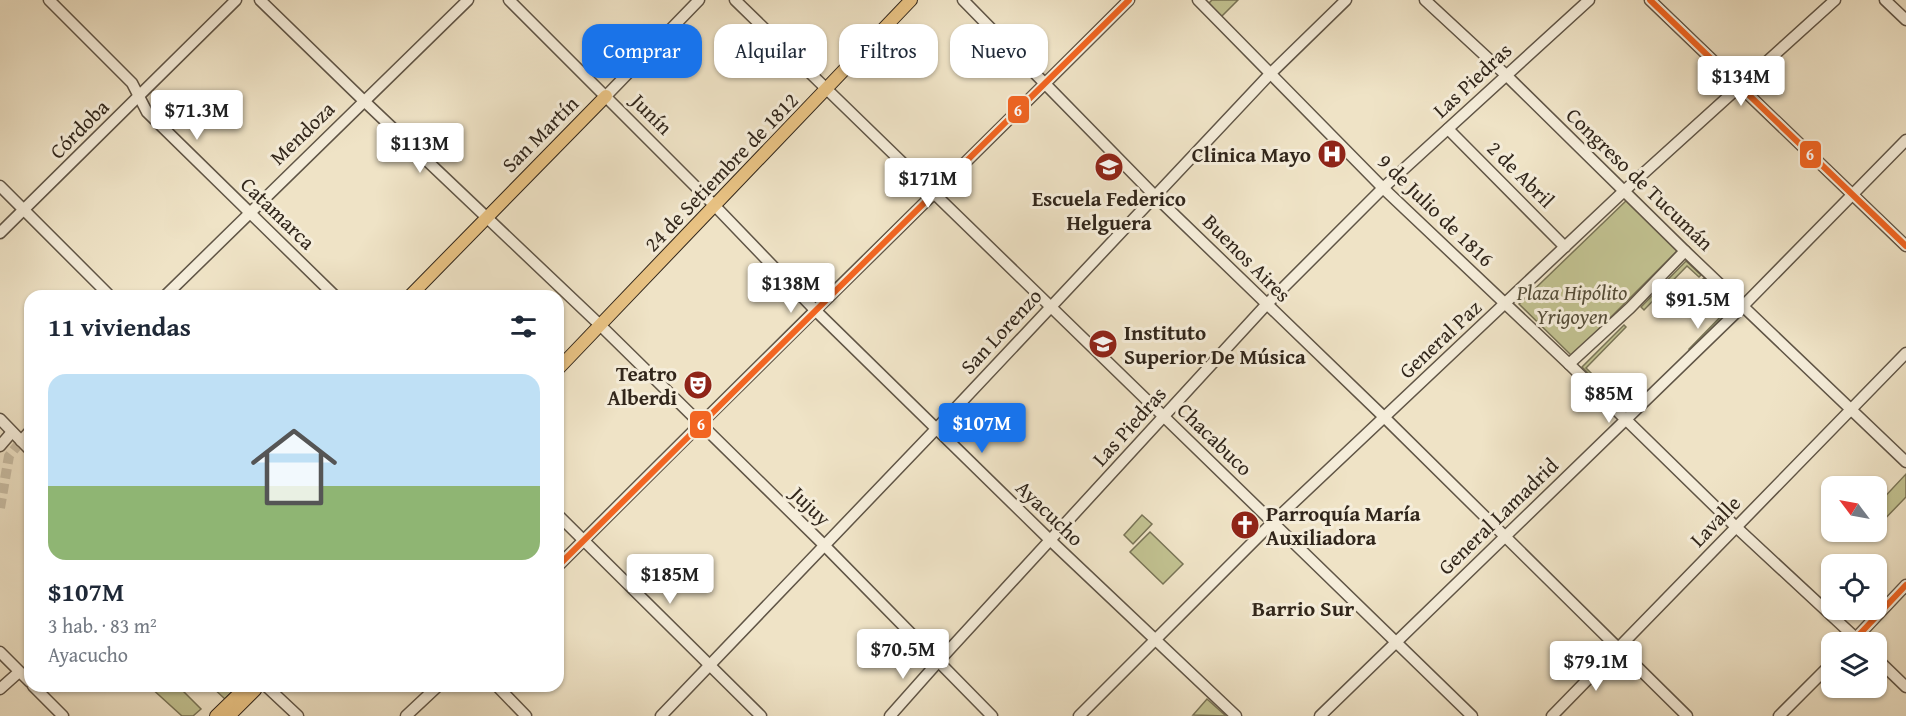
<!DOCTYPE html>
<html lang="es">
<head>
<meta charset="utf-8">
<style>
  body { margin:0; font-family:"Gentium Book Plus",serif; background:#f6f6f7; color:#1f2937; height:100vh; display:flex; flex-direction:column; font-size:22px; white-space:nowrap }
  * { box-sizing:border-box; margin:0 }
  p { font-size:20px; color:#747a83 }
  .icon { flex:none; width:33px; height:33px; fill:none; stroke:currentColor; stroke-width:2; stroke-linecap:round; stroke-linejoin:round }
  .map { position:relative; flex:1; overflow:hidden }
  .details { position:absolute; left:24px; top:290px; width:540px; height:402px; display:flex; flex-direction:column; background:#fff; border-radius:18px; box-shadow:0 2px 4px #0004 }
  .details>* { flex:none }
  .guide { position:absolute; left:582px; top:24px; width:570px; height:54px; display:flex; gap:12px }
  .needle { width:39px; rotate:302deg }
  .tools { position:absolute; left:1821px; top:476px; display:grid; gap:12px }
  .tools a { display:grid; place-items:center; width:66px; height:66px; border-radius:12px; background:#fff; box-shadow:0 2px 4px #0004; font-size:30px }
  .price { position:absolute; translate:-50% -51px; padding:0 14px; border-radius:6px; background:#fff; color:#222; font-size:20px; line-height:39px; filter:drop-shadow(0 2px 3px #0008) }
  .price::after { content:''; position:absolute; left:50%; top:36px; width:18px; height:14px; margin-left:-9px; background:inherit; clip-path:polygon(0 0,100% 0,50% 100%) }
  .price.active { background:#1a73e8; color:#fff }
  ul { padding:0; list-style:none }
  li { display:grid; align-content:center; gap:12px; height:318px; padding:0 24px }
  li+li { border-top:2px solid #e0e1e3 }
  li span { display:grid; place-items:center; height:186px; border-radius:18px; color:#555 }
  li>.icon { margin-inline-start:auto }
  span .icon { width:108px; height:108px; fill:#fffc; stroke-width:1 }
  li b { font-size:26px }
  h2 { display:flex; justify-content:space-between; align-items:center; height:72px; padding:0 24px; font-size:26px }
  .pill { padding:0 21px; border-radius:18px; background:#fff; box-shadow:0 2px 4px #0004; font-size:21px; line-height:54px }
  .pill.active { background:#1a73e8; color:#fff }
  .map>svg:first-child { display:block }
</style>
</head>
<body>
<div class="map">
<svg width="1906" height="716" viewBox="0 0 1906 716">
  <rect width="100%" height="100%" fill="#efe3c6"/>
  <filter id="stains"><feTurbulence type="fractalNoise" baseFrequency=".00333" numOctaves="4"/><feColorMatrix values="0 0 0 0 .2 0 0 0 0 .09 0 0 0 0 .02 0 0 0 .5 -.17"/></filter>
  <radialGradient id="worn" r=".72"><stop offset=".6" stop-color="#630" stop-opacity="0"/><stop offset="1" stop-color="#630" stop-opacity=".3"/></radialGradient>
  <!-- green -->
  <g fill="#c1c190" stroke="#797456" stroke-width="1.5">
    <path d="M 1212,0 L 1238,0 L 1221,17 L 1208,4 Z"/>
    <path d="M 1629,198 L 1679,249 L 1572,356 L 1519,304 Z"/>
    <path d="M 1686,261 L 1701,275 L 1699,277 L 1687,266 L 1644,310 L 1641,307 Z"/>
    <path d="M 1704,278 L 1733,307 L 1691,350 L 1689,349 L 1730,307 L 1702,280 Z"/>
    <path d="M 1624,325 L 1626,327 L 1586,368 L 1599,381 L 1598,383 L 1582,367 Z"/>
    <path d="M 1906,474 L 1906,497 L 1877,527 L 1877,505 Z"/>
    <path d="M 1142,515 L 1152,524 L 1133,544 L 1124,535 Z"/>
    <path d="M 1150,532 L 1183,564 L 1163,584 L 1130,552 Z"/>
    <path d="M 149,686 L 178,686 L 201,709 L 193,716 L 182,716 Z"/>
    <path d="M 211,686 L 238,686 L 225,699 Z"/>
    <path d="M 1207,699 L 1226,716 L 1193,715 Z"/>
  </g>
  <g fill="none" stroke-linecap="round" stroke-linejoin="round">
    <!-- minor-tunnel -->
    <path stroke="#c9bda4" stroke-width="10" stroke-dasharray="10 5" stroke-linecap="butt" d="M 0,508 L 9,456 L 21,441"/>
    <!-- minor casing -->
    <g stroke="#605546" stroke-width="13">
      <g id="minor">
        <path d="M 49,0 L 132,83 L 147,112 L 335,296"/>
        <path d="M 260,0 L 363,100 L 600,325 L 824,545 L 992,716"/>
        <path d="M 509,0 L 715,206 L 815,310 L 1051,541 L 1236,716"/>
        <path d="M 735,0 L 1472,716"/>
        <path d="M 963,0 L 1155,196 L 1385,418 L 1687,716"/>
        <path d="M 1198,0 L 1383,188 L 1569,364 L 1736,527 L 1860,642"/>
        <path d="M 1425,0 L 1506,75 L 1685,251 L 1906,462"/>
        <path d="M 1650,0 L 1906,246"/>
        <path d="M 1885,0 L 1906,20"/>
        <path d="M 606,96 L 699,0"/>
        <path d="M 1448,129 L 1565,247"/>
        <path d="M 0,186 L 110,296"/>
        <path d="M 0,233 L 236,0"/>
        <path d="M 165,296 L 468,0"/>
        <path d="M 1569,364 L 1630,308 L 1685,251"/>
        <path d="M 0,419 L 30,450"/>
        <path d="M 21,441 L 30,431"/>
        <path d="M 0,446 L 12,432"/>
        <path d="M 558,515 L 761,716"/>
        <path d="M 558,566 C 747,376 940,189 1129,0"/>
        <path d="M 1852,642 L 1906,585"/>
        <path d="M 0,652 L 30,682"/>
        <path d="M 1876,658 L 1906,687"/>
        <path d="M 33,686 L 63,716"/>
        <path d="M 266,686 L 298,716"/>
        <path d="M 497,686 L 526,716"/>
        <path d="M 0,689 L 19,672"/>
        <path d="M 406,716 L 438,686"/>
        <path d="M 661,716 L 936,429 L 1270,74 L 1346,0"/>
        <path d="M 890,716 L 938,662 L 1266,305 L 1383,188 L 1589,0"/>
        <path d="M 1079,716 L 1273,522 L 1624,191 L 1835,0"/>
        <path d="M 1320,716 L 1744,305 L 1906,140"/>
        <path d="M 1552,716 L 1906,353"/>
        <path d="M 1779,716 L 1832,663"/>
      </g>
    </g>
    <!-- major casing -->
    <g stroke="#31261b" stroke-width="14">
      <g id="major">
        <path d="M 410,296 L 606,96"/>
        <path d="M 558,369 L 911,0"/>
        <path d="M 216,716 L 247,686"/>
        <path d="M 229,716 L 255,690 L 257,686"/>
      </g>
    </g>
    <!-- minor -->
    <use href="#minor" stroke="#f5edda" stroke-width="10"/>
    <!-- major -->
    <use href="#major" stroke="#e8c283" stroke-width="12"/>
    <!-- bus-1 casing -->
    <g stroke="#f5edda" stroke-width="10">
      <g id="bus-1">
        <path d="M 1650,0 L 1906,246"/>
        <path d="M 558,566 L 1129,0"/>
        <path d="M 1860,642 L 1856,638 L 1906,585"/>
      </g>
    </g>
    <!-- bus-1 -->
    <use href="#bus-1" stroke="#f26522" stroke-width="6"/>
  </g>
  <!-- icons -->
  <defs>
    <g id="hospital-disc" transform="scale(1.5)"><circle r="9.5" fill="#8f2418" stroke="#f5edda"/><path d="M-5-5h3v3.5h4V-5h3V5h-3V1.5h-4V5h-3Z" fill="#fff"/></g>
    <g id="school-disc" transform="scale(1.5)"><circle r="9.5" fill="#8f2418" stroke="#f5edda"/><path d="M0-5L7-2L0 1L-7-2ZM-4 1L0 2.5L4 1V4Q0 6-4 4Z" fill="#fff"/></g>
    <g id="university-disc" transform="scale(1.5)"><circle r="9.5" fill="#8f2418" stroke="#f5edda"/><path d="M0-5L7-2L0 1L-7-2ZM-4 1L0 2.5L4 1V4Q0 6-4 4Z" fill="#fff"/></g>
    <g id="theatre-disc" transform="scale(1.5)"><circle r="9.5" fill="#8f2418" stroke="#f5edda"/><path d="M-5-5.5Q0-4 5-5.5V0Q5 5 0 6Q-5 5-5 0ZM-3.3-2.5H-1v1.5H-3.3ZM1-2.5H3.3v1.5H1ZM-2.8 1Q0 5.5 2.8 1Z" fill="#fff"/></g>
    <g id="church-disc" transform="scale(1.5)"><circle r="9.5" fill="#8f2418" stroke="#f5edda"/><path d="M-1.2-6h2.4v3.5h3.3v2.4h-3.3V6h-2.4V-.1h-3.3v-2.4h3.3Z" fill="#fff"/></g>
  </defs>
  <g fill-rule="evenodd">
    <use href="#hospital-disc" x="1332" y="154"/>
    <use href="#school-disc" x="1109" y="167"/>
    <use href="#university-disc" x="1103" y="344"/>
    <use href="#theatre-disc" x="698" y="385"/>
    <use href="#church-disc" x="1245" y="525"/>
  </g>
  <g text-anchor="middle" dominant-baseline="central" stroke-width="6" stroke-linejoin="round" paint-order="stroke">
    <!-- street labels -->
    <g font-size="21" fill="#31261b" stroke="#f5edda">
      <text transform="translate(1472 80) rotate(-43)">Las Piedras</text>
      <text transform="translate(652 114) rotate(45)">Junín</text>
      <text transform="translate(79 129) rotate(-45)">Córdoba</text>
      <text transform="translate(302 133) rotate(-44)">Mendoza</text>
      <text transform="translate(540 134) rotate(-45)">San Martín</text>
      <text transform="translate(721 172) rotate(-46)">24 de Setiembre de 1812</text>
      <text transform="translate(1521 174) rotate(45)">2 de Abril</text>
      <text transform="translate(1640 179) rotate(44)">Congreso de Tucumán</text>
      <text transform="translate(1436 210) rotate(44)">9 de Julio de 1816</text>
      <text transform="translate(278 213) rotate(44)">Catamarca</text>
      <text transform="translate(1247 258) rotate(45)">Buenos Aires</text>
      <text transform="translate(1001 331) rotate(-47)">San Lorenzo</text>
      <text transform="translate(1440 339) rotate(-43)">General Paz</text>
      <text transform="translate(1129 426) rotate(-48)">Las Piedras</text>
      <text transform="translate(1215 439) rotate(44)">Chacabuco</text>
      <text transform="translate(811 506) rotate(44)">Jujuy</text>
      <text transform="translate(1050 513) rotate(44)">Ayacucho</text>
      <text transform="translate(1498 516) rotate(-44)">General Lamadrid</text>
      <text transform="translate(1715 521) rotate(-46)">Lavalle</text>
    </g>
    <!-- poi labels -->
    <g font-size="21" font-weight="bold" fill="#31261b" stroke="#f5edda" text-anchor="end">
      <text x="1311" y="154">Clinica Mayo</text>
      <text x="1109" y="198" text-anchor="middle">Escuela Federico<tspan x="1109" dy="24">Helguera</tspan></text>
      <text x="1124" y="332" text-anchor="start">Instituto<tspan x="1124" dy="24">Superior De Música</tspan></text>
      <text x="677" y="373">Teatro<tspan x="677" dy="24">Alberdi</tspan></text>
      <text x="1266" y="513" text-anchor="start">Parroquía María<tspan x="1266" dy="24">Auxiliadora</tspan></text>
    </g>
    <!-- park labels -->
    <g font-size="21" font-style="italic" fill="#554d38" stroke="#f5edda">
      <text x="1572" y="292">Plaza Hipólito<tspan x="1572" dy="24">Yrigoyen</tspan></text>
    </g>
    <!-- neighbourhood labels -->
    <g font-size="22" font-weight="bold" fill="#31261b" stroke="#f5edda">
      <text x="1303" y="608">Barrio Sur</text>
    </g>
  </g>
  <g stroke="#f5edda" stroke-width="2">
    <rect x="1007" y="95" width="23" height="29" rx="6" fill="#f26522"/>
    <rect x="1799" y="140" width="23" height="29" rx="6" fill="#f26522"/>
    <rect x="689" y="410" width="23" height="29" rx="6" fill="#f26522"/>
  </g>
  <g font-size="16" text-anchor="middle" font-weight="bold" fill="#fff">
    <text x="1018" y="116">6</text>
    <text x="1810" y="160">6</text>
    <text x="701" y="430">6</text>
  </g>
  <rect width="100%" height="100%" filter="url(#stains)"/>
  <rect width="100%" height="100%" fill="url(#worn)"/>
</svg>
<div class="tools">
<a><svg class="needle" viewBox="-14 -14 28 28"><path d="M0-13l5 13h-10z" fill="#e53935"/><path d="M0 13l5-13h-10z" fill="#747a83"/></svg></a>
<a><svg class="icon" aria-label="locate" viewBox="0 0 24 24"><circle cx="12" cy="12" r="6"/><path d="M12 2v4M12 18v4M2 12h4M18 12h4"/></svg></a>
<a><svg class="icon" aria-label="layers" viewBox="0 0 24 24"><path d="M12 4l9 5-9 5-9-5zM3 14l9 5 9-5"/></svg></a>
</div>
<b class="price" style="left:1741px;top:107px">$134M</b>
<b class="price" style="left:197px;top:141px">$71.3M</b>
<b class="price" style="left:420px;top:174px">$113M</b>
<b class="price" style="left:928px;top:209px">$171M</b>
<b class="price" style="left:791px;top:314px">$138M</b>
<b class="price" style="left:1698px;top:330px">$91.5M</b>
<b class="price" style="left:1609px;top:424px">$85M</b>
<b class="price active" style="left:982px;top:454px">$107M</b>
<b class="price" style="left:670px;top:605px">$185M</b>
<b class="price" style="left:903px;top:680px">$70.5M</b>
<b class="price" style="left:1596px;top:692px">$79.1M</b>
<div class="guide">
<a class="pill active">Comprar</a>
<a class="pill">Alquilar</a>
<a class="pill">Filtros</a>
<a class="pill">Nuevo</a>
</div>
<section class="details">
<h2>11 viviendas<svg class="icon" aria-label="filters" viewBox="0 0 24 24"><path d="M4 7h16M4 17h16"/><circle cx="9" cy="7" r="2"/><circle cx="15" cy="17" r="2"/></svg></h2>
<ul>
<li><span style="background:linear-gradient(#bfe0f5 60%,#8fb573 0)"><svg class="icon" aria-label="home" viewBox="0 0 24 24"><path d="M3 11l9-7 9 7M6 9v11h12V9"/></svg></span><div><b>$107M</b><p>3 hab. · 83 m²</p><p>Ayacucho</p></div></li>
</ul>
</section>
</div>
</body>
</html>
